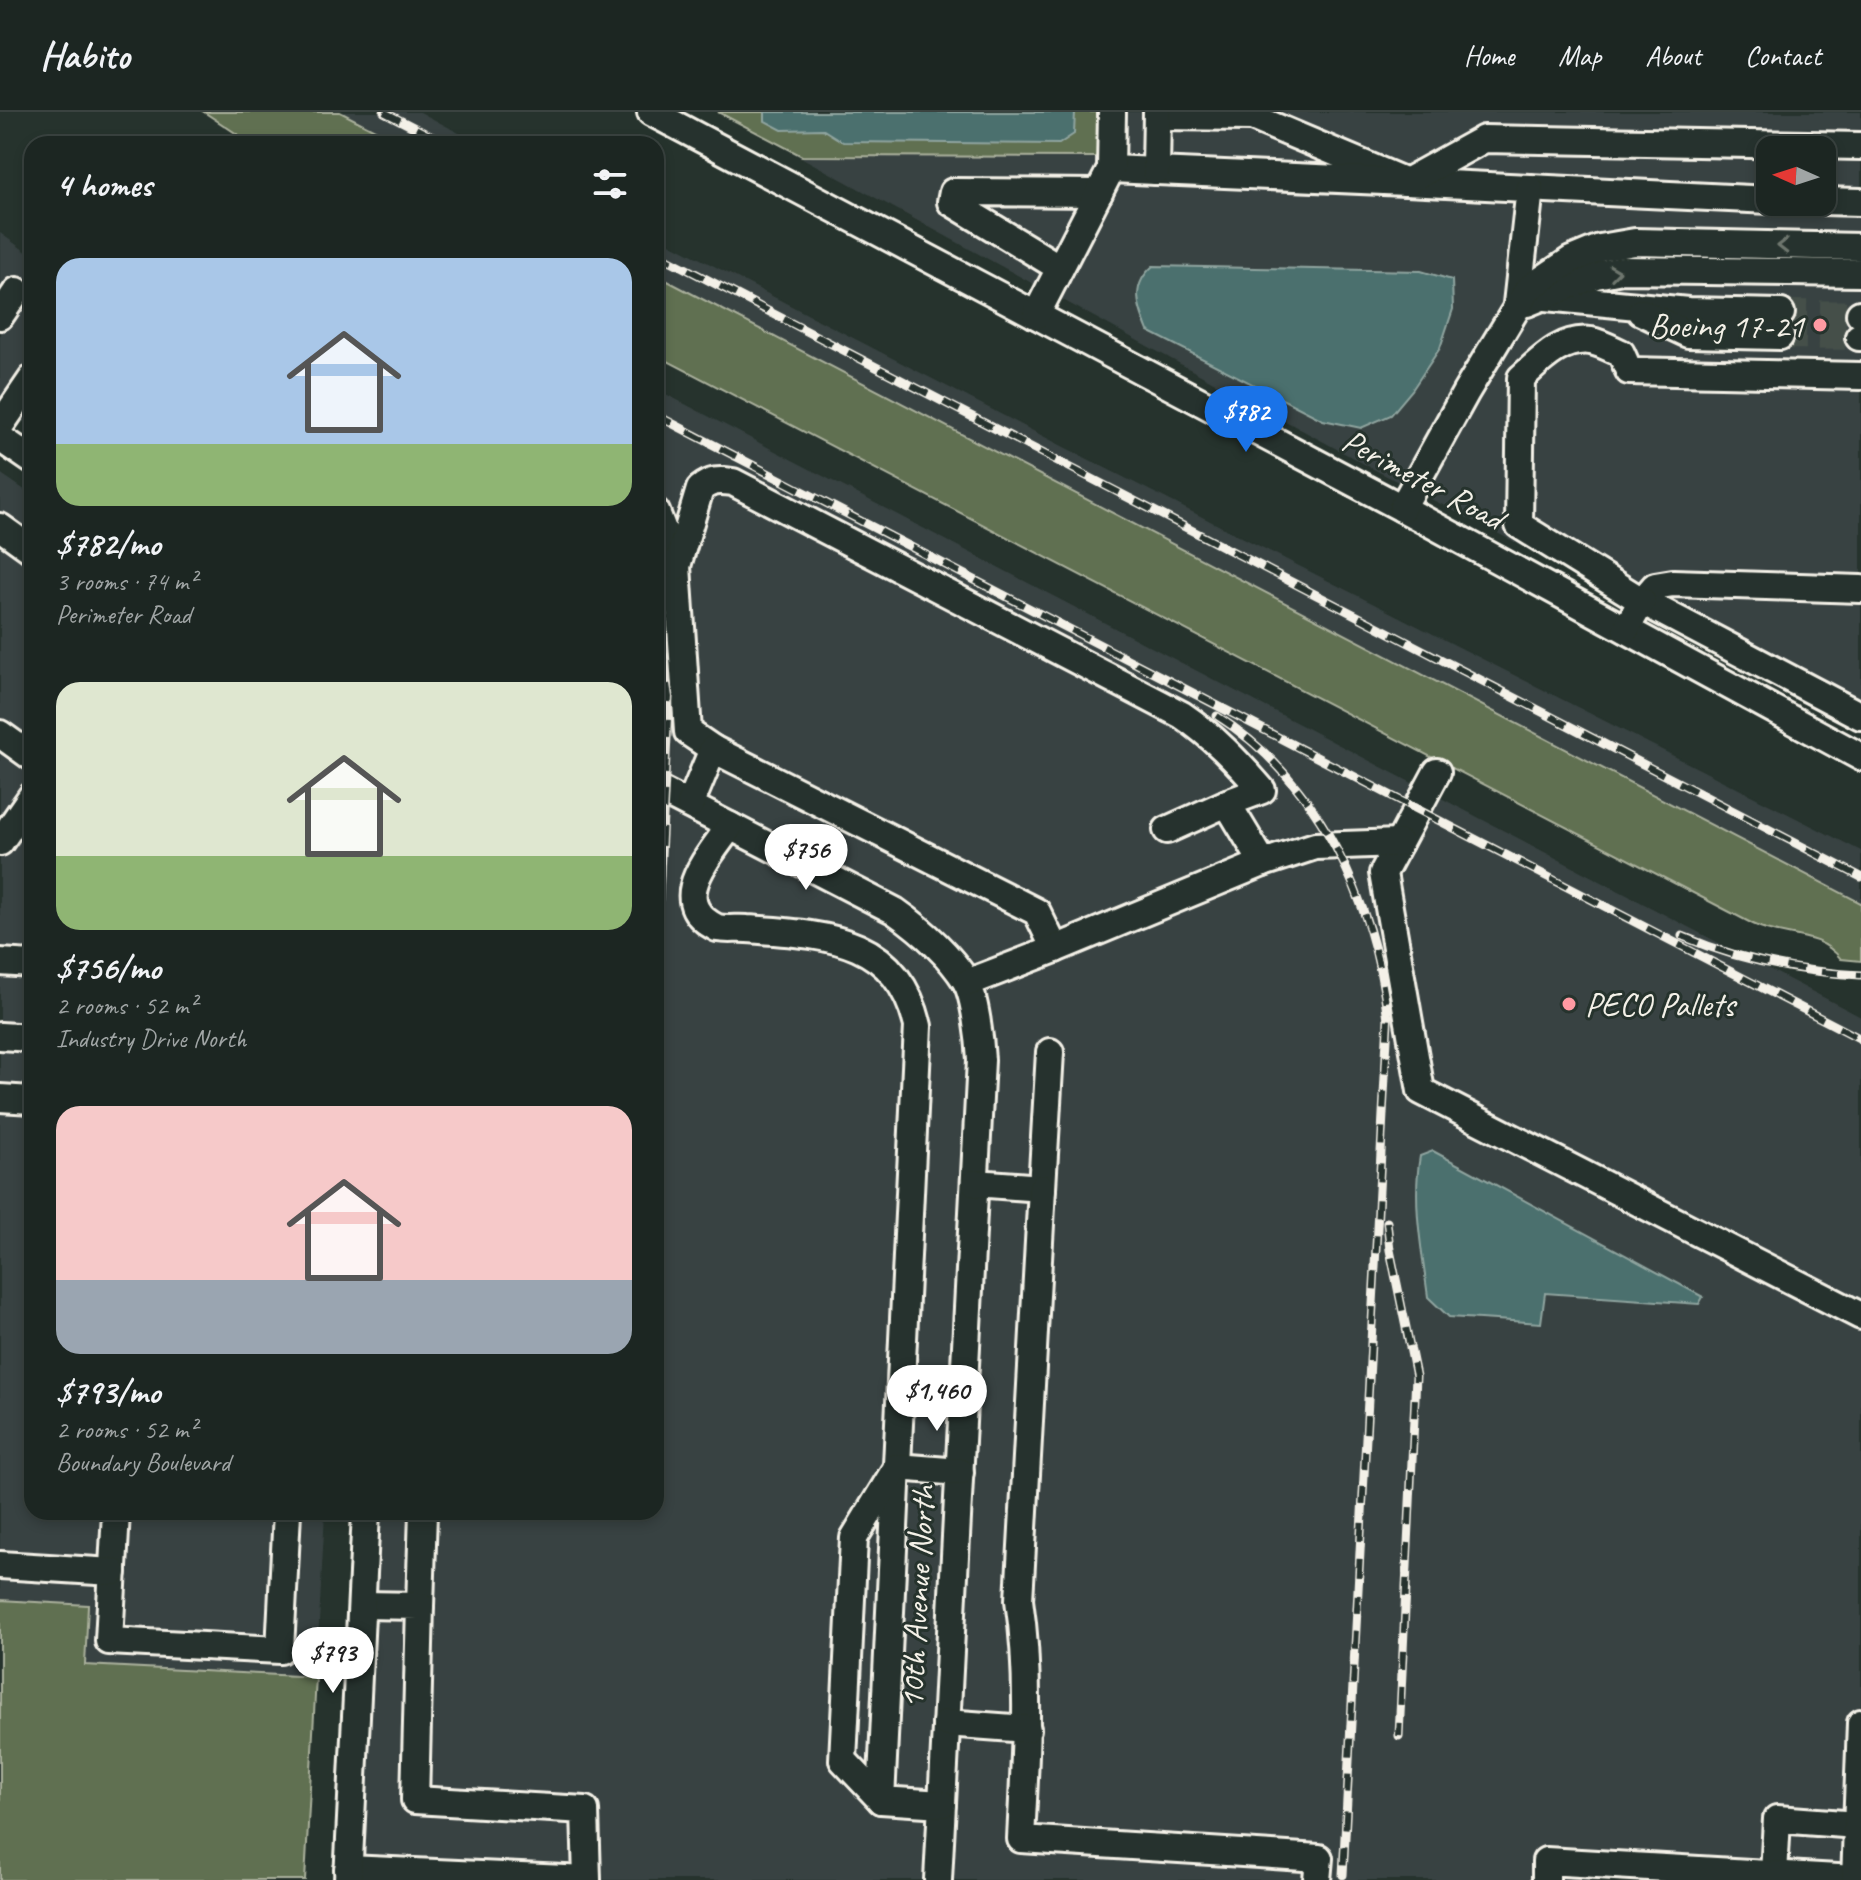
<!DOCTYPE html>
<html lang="en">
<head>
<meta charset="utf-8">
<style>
  body { margin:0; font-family:Caveat,sans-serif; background:#252e2a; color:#f1f3f6; height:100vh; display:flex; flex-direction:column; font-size:30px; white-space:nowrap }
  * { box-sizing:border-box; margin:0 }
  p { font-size:26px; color:#a0a5a5 }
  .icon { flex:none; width:44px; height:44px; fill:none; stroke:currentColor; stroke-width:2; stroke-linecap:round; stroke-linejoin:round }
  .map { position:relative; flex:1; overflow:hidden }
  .panel { position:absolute; left:24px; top:24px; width:640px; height:1384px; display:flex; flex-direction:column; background:#1c2622; border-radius:24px; box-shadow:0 4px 12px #0003,0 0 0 2px #3a4340 }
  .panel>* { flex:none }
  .needle { width:52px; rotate:273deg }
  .controls { position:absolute; left:1756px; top:24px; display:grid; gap:16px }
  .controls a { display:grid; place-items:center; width:80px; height:80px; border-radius:16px; background:#1c2622; box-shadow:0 4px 12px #0003,0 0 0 2px #3a4340; font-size:40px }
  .price { position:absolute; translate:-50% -68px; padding:0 18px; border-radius:28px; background:#fff; color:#222; font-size:26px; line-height:52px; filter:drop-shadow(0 2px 4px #0008) }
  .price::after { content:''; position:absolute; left:50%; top:48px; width:24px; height:18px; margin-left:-12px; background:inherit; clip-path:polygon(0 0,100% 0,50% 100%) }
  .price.current { background:#1a73e8; color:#fff }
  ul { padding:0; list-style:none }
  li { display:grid; align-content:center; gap:16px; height:424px; padding:0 32px }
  li span { display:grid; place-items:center; height:248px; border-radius:24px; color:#555 }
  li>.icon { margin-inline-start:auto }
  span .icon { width:144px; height:144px; fill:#fffc; stroke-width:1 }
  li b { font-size:34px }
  h2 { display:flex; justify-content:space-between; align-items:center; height:96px; padding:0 32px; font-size:34px }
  header { display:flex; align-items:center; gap:48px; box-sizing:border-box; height:112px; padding:0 40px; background:#1c2622; border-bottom:2px solid #3a4340 }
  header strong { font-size:38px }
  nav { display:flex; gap:44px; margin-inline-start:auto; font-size:28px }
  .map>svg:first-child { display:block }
</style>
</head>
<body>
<header>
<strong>Habito</strong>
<nav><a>Home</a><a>Map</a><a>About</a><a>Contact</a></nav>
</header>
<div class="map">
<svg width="1861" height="1768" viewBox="0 0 1861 1768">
  <rect width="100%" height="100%" fill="#26332d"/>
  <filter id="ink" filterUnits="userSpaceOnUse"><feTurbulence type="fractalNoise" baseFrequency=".0125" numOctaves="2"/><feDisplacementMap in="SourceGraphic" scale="16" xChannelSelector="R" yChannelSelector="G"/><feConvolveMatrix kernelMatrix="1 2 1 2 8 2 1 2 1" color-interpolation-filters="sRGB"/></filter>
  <g filter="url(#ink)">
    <!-- built -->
    <g fill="#394343" fill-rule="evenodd">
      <path d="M 340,0 L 420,0 L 479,32 L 402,32 Z"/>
      <path d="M 718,0 L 1861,0 L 1861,609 L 1379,360 ZM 1770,38 L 1822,38 L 1822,90 L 1770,90 Z"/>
      <path d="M 0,121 L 32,144 L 32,315 L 0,292 Z"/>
      <path d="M 656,124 L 1064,335 L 1861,739 L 1861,793 L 656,163 Z"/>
      <path d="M 656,277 L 1861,905 L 1861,1768 L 349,1768 L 367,1400 L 656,1400 Z"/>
      <path d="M 0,361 L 32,383 L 32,1400 L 325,1400 L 316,1565 L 85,1553 L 88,1493 L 0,1488 Z"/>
    </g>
    <!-- green -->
    <g fill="#606f51" stroke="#aab09c" stroke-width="2">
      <path d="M 204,0 L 340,0 L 402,32 L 252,32 Z"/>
      <path d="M 718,0 L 1097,0 L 1097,45 L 802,44 Z"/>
      <path d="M 656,163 L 1861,791 L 1861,849 L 1841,847 C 1818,818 1783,827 1753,812 L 656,243 Z"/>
      <path d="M 0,1488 L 88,1493 L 85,1553 L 316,1565 L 305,1768 L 0,1768 Z"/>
    </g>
    <!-- water -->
    <g fill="#4b706e" stroke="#8fa49f" stroke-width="2">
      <path d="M 765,0 L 1075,0 L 1074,22 L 1059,32 L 843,30 L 822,17 L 782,18 L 765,9 Z"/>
      <path d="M 1153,154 L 1421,159 L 1452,168 L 1453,197 L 1440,236 L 1412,278 L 1391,303 L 1361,316 L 1323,308 L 1148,219 C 1138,194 1130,174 1153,154 Z"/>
      <path d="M 1433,1039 L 1703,1185 L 1699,1192 L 1545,1181 L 1541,1211 L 1449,1205 L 1428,1185 C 1422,1139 1412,1090 1420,1044 Z"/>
    </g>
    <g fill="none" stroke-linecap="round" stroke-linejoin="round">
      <!-- minor-tunnel -->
      <g stroke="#455049" stroke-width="26" stroke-dasharray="26 13" stroke-linecap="butt">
        <path d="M 1781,201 L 1860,202"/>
        <path d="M 1780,224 L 1859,225"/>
      </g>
      <!-- minor casing -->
      <g stroke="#f4f1e8" stroke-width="32">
        <g id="minor">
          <path d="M 651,0 L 1402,396 L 1861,645"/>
          <path d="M 1157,4 L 1252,5 L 1406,70 L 1770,88"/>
          <path d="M 1111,57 L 1406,70 L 1484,27 L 1861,34"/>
          <path d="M 1156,59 L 1157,0"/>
          <path d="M 1822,89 L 1861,90"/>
          <path d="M 1060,156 L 951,90 L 953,80 L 1099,81"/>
          <path d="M 1546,185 L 1688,199 L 1781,201"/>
          <path d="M 1527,191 L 1596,163 L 1622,158 L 1861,161"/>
          <path d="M 1517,192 L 1530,76"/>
          <path d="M 1641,200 L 1688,222 L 1780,224"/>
          <path d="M 1860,202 L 1861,202"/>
          <path d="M 1036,203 L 1111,57 L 1112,0"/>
          <path d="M 0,204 L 17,179"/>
          <path d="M 1859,225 L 1861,225"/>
          <path d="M 0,314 L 32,267"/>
          <path d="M 0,326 L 32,348"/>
          <path d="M 1402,396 L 1466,280 L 1528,177 L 1571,148 L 1600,136 L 1635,130 L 1861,135"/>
          <path d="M 656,400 L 677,454 L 688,620 L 713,637"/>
          <path d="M 0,415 L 32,438"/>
          <path d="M 677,454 L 700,377 C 711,368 719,368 733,370 L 1182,603 C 1213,624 1237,649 1262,678 L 1227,691"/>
          <path d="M 1861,477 L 1673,471 L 1655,474 L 1642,489 L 1861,604"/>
          <path d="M 1626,517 L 1642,489 L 1519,413 L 1521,266 C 1541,248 1562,225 1591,229 C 1601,231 1612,237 1621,241 L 1629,259 L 1861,264"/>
          <path d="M 0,622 L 32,645"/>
          <path d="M 1437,660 L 1383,761 L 1421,979 L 1861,1204"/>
          <path d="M 656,676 L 895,799 C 922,818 948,841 966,869 C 975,885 980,929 981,948 L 938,1768"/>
          <path d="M 690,693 L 713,637 L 1037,800 L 1055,837"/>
          <path d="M 730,714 C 709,745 665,790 717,816 C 728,818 737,816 747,817 C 826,823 896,824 918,914 L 881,1688 L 942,1692"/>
          <path d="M 1167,718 L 1227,691 L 1263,751"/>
          <path d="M 0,730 L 32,684"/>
          <path d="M 0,850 L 32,852"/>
          <path d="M 967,871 L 1055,837 L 1263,751 L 1315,734 L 1399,731"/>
          <path d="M 0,924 L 32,926"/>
          <path d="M 0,986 L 32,988"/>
          <path d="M 975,1071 L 1042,1076 L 1050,940"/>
          <path d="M 1042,1076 L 1019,1488 C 1031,1567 1025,1647 1021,1727 L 1319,1746 L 1317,1768"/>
          <path d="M 116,1400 L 109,1529 L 280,1538 L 287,1400"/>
          <path d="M 0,1453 L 113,1460"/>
          <path d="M 420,1494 L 423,1400"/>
          <path d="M 946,1611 L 1027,1617"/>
          <path d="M 881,1688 L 843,1648 L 854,1426 L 897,1355 L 960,1360"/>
          <path d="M 348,1757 L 587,1768 L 585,1698 L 415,1688 L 420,1494 L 363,1493"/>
          <path d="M 1774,1762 L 1777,1707 L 1857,1713"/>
          <path d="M 348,1768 L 366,1400"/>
          <path d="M 1546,1768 L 1546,1749 L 1855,1767"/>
          <path d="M 1855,1768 L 1861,1611"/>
        </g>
      </g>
      <!-- minor -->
      <use href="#minor" stroke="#26332d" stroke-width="26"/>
      <!-- rail casing -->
      <g stroke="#f4f1e8" stroke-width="9">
        <g id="rail">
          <path d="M 384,0 L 446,32"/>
          <path d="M 656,141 L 1861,765"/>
          <path d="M 656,303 L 1861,927"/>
          <path d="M 656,501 L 669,585 L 656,842"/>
          <path d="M 1217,604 C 1320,669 1374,790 1388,907 L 1343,1763"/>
          <path d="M 1682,824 C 1738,848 1801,860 1861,863"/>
          <path d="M 1387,1110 L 1390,1138 L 1416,1264 L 1399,1624"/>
        </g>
      </g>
      <!-- rail -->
      <use href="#rail" stroke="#26332d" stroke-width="6" stroke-dasharray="18" stroke-linecap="butt"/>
    </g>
    <!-- one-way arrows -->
    <defs><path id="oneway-chevron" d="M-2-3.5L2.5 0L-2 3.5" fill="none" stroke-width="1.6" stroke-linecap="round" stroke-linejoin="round" transform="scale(2)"/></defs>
    <g stroke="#6e766e">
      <use href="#oneway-chevron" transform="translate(1783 134) rotate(-179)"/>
      <use href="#oneway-chevron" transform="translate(1615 160) rotate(-7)"/>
    </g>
  </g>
  <!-- markers -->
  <g fill="#ff9aa2" stroke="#26332d" stroke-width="3">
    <circle cx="1820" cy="213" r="8"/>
    <circle cx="1569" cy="892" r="8"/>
  </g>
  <g text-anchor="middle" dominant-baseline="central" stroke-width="6" stroke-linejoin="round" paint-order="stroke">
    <!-- poi labels -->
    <g font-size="34" fill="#f4f1e8" stroke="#26332d" text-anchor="end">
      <text x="1804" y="213">Boeing 17-21</text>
      <text x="1585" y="892" text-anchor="start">PECO Pallets</text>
    </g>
    <!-- street labels -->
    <g font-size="34" fill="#f4f1e8" stroke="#26332d">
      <text transform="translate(1423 367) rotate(28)">Perimeter Road</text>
      <text transform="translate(917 1485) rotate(-87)">10th Avenue North</text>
    </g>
  </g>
</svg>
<div class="controls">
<a><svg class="needle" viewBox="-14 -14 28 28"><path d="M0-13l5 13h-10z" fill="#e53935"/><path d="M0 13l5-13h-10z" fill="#a0a5a5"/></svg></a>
</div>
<b class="price current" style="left:1246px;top:342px">$782</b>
<b class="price" style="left:806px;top:780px">$756</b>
<b class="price" style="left:937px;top:1321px">$1,460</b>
<b class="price" style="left:333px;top:1583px">$793</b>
<section class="panel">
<h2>4 homes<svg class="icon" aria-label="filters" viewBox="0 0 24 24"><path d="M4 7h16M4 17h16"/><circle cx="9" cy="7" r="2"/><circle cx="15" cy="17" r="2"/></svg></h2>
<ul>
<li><span style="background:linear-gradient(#a9c7e8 75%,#8fb573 0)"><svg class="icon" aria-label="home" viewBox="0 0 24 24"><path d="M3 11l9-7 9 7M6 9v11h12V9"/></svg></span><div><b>$782/mo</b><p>3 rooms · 74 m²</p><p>Perimeter Road</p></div></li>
<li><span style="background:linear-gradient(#dfe7d0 70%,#8fb573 0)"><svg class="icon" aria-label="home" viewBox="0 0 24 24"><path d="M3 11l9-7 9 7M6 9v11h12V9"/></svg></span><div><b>$756/mo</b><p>2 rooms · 52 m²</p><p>Industry Drive North</p></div></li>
<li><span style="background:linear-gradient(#f6c9c9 70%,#9aa5b1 0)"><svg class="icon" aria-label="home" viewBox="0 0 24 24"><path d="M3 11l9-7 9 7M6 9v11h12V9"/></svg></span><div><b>$793/mo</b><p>2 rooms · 52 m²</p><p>Boundary Boulevard</p></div></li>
</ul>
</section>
</div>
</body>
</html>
